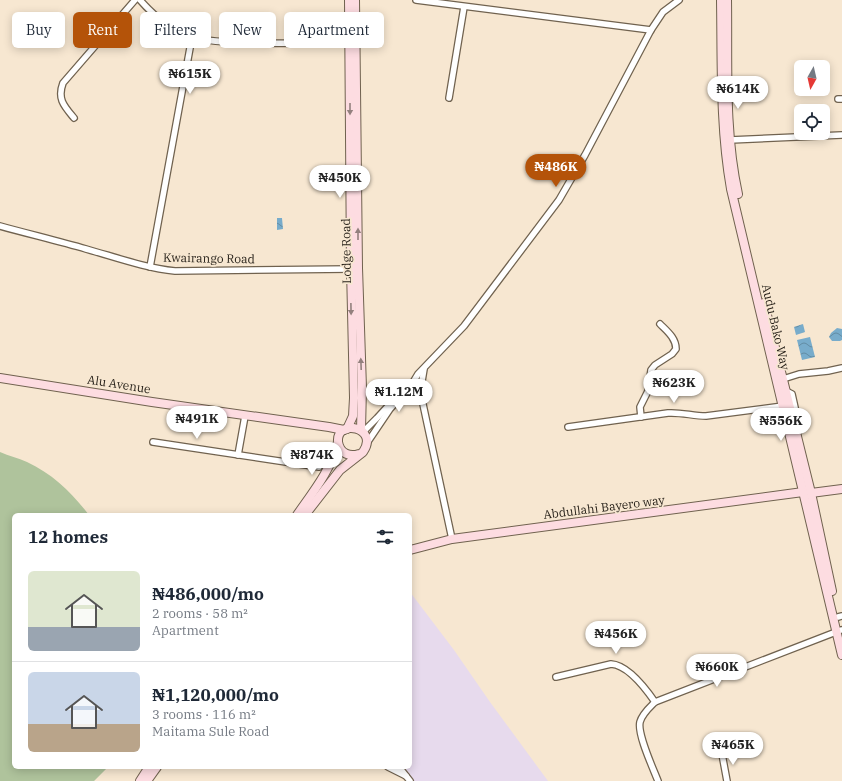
<!DOCTYPE html>
<html lang="en">
<head>
<meta charset="utf-8">
<style>
  body { margin:0; font-family:"IBM Plex Serif",serif; background:#f6f6f7; color:#1f2937; height:100vh; display:flex; flex-direction:column; font-size:15px; white-space:nowrap }
  * { box-sizing:border-box; margin:0 }
  p { font-size:13px; color:#747a83 }
  .icon { flex:none; width:22px; height:22px; fill:none; stroke:currentColor; stroke-width:2; stroke-linecap:round; stroke-linejoin:round }
  .map { position:relative; flex:1; overflow:hidden }
  .panel { position:absolute; left:12px; top:513px; width:400px; height:256px; display:flex; flex-direction:column; background:#fff; border-radius:6px; box-shadow:0 2px 10px #0003 }
  .panel>* { flex:none }
  .banner { position:absolute; left:12px; top:12px; width:400px; height:36px; display:flex; gap:8px }
  .needle { width:26px; rotate:188deg }
  .controls { position:absolute; left:794px; top:60px; display:grid; gap:8px }
  .controls a { display:grid; place-items:center; width:36px; height:36px; border-radius:6px; background:#fff; box-shadow:0 2px 10px #0003; font-size:20px }
  .price { position:absolute; translate:-50% -34px; padding:0 9px; border-radius:14px; background:#fff; color:#222; font-size:13px; line-height:26px; filter:drop-shadow(0 1px 2px #0008) }
  .price::after { content:''; position:absolute; left:50%; top:24px; width:12px; height:9px; margin-left:-6px; background:inherit; clip-path:polygon(0 0,100% 0,50% 100%) }
  .price.current { background:#b45309; color:#fff }
  ul { padding:0; list-style:none }
  li { display:flex; align-items:center; gap:12px; height:100px; padding:0 16px }
  li+li { border-top:1px solid #e0e1e3 }
  li span { display:grid; place-items:center; flex:none; width:112px; height:80px; border-radius:6px; color:#555 }
  li>.icon { margin-inline-start:auto }
  span .icon { width:48px; height:48px; fill:#fffc; stroke-width:1 }
  li b { font-size:17px }
  h2 { display:flex; justify-content:space-between; align-items:center; height:48px; padding:0 16px; font-size:17px }
  .tag { padding:0 14px; border-radius:6px; background:#fff; box-shadow:0 2px 10px #0003; font-size:14px; line-height:36px }
  .tag.current { background:#b45309; color:#fff }
  .map>svg:first-child { display:block }
</style>
</head>
<body>
<div class="map">
<svg width="842" height="781" viewBox="0 0 842 781">
  <defs>
    <pattern id="water-waves" width="16" height="10" patternUnits="userSpaceOnUse"><rect width="16" height="10" fill="#78accb"/><path d="M0 5q4-4 8 0t8 0" fill="none" stroke="#628ca4"/></pattern>
  </defs>
  <rect width="100%" height="100%" fill="#f7e7d1"/>
  <!-- medical -->
  <path fill="#e7daed" d="M 410,592 L 454,650 L 490,702 L 548,781 L 414,781 L 404,767 L 410,767 Z"/>
  <!-- pitch -->
  <path fill="#afc39c" d="M 0,452 C 9,456 18,458 27,462 C 53,474 72,493 89,515 L 14,515 L 14,767 L 108,767 L 94,781 L 0,781 Z"/>
  <!-- water -->
  <g fill="url(#water-waves)">
    <path d="M 277,218 L 282,218 L 283,229 L 277,230 Z"/>
    <path d="M 803,324 L 805,332 L 796,335 L 794,327 Z"/>
    <path d="M 837,328 L 842,329 L 842,340 L 840,341 L 832,341 L 829,337 L 831,333 Z"/>
    <path d="M 810,337 L 815,357 L 802,360 L 797,340 Z"/>
  </g>
  <g fill="none" stroke-linecap="round" stroke-linejoin="round">
    <!-- street casing -->
    <g stroke="#70624f" stroke-width="8">
      <g id="street">
        <path d="M 140,0 C 154,16 171,30 191,37 C 209,42 228,42 246,43 C 280,44 315,43 349,42"/>
        <path d="M 416,0 L 651,30"/>
        <path d="M 449,98 L 464,7"/>
        <path d="M 838,99 L 842,99"/>
        <path d="M 74,118 C 64,106 57,99 63,83 L 135,0"/>
        <path d="M 730,140 L 842,135"/>
        <path d="M 0,226 C 29,234 58,241 86,249 C 115,257 145,268 175,271 L 351,269"/>
        <path d="M 150,267 L 192,37"/>
        <path d="M 424,369 L 422,381 L 421,395 L 452,539"/>
        <path d="M 783,379 L 799,374 L 828,371 L 842,368"/>
        <path d="M 786,391 L 792,394 L 800,430 L 796,433"/>
        <path d="M 641,417 L 640,407 L 648,391 L 651,370 L 655,365 L 672,354 L 676,349 C 676,338 667,331 660,324"/>
        <path d="M 568,427 L 668,413 C 681,412 693,416 706,416 L 783,406"/>
        <path d="M 363,432 L 377,418 L 389,405"/>
        <path d="M 153,442 L 319,467"/>
        <path d="M 367,443 L 390,409 L 412,384 L 418,374 L 464,326 L 559,200 L 585,155 L 651,30 L 663,12 L 679,0"/>
        <path d="M 238,455 L 245,416"/>
        <path d="M 838,617 L 842,616"/>
        <path d="M 556,677 L 611,664 C 628,665 646,689 655,702"/>
        <path d="M 722,754 L 727,781"/>
        <path d="M 388,767 L 406,776"/>
        <path d="M 399,767 L 410,781"/>
        <path d="M 658,781 C 653,768 637,734 640,722 C 642,714 650,707 655,702 L 841,630"/>
      </g>
    </g>
    <!-- secondary casing -->
    <g stroke="#70624f" stroke-width="10">
      <g id="secondary">
        <path d="M 355,0 L 358,268 L 362,388 L 361,430"/>
        <path d="M 721,0 C 722,63 720,127 731,189 L 842,655"/>
        <path d="M 727,0 C 728,64 724,131 738,194"/>
        <path d="M 764,303 L 811,493 L 832,591"/>
        <path d="M 0,378 L 152,402 L 329,427 L 344,430"/>
        <path d="M 347,429 L 353,416 L 354,398 L 351,269 L 349,0"/>
        <path d="M 811,493 L 842,489"/>
        <path d="M 297,515 C 313,492 331,470 338,442"/>
        <path d="M 305,515 L 340,470 L 363,452 C 380,427 336,418 338,442 C 340,454 350,457 359,454"/>
        <path d="M 410,550 L 452,539 L 803,492"/>
        <path d="M 140,781 L 149,767"/>
        <path d="M 147,781 L 157,767"/>
      </g>
    </g>
    <!-- street -->
    <use href="#street" stroke="#fff" stroke-width="5.5"/>
    <!-- secondary -->
    <use href="#secondary" stroke="#fddce1" stroke-width="8"/>
  </g>
  <!-- one-way arrows -->
  <defs><path id="oneway-solid" d="M-6-.8H1V-3.2L6.5 0L1 3.2V.8H-6Z"/></defs>
  <g fill="#93807e">
    <use href="#oneway-solid" transform="translate(350 109) rotate(90)"/>
    <use href="#oneway-solid" transform="translate(358 234) rotate(-90)"/>
    <use href="#oneway-solid" transform="translate(351 309) rotate(89)"/>
    <use href="#oneway-solid" transform="translate(361 364) rotate(-92)"/>
  </g>
  <g text-anchor="middle" dominant-baseline="central" stroke-width="3.5" stroke-linejoin="round" paint-order="stroke">
    <!-- street labels -->
    <g font-size="12" fill="#29231b" stroke="#f7e7d1">
      <text transform="translate(346 251) rotate(-91)">Lodge Road</text>
      <text transform="translate(209 258) rotate(1)">Kwairango Road</text>
      <text transform="translate(776 327) rotate(77)">Audu Bako Way</text>
      <text transform="translate(119 384) rotate(9)">Alu Avenue</text>
      <text transform="translate(604 507) rotate(-7)">Abdullahi Bayero way</text>
    </g>
  </g>
</svg>
<div class="controls">
<a><svg class="needle" viewBox="-14 -14 28 28"><path d="M0-13l5 13h-10z" fill="#e53935"/><path d="M0 13l5-13h-10z" fill="#747a83"/></svg></a>
<a><svg class="icon" aria-label="locate" viewBox="0 0 24 24"><circle cx="12" cy="12" r="6"/><path d="M12 2v4M12 18v4M2 12h4M18 12h4"/></svg></a>
</div>
<b class="price" style="left:190px;top:95px">₦615K</b>
<b class="price" style="left:738px;top:110px">₦614K</b>
<b class="price current" style="left:556px;top:188px">₦486K</b>
<b class="price" style="left:340px;top:199px">₦450K</b>
<b class="price" style="left:674px;top:404px">₦623K</b>
<b class="price" style="left:399px;top:413px">₦1.12M</b>
<b class="price" style="left:197px;top:440px">₦491K</b>
<b class="price" style="left:781px;top:442px">₦556K</b>
<b class="price" style="left:312px;top:476px">₦874K</b>
<b class="price" style="left:616px;top:655px">₦456K</b>
<b class="price" style="left:717px;top:688px">₦660K</b>
<b class="price" style="left:733px;top:766px">₦465K</b>
<div class="banner">
<a class="tag">Buy</a>
<a class="tag current">Rent</a>
<a class="tag">Filters</a>
<a class="tag">New</a>
<a class="tag">Apartment</a>
</div>
<section class="panel">
<h2>12 homes<svg class="icon" aria-label="filters" viewBox="0 0 24 24"><path d="M4 7h16M4 17h16"/><circle cx="9" cy="7" r="2"/><circle cx="15" cy="17" r="2"/></svg></h2>
<ul>
<li><span style="background:linear-gradient(#dfe7d0 70%,#9aa5b1 0)"><svg class="icon" aria-label="home" viewBox="0 0 24 24"><path d="M3 11l9-7 9 7M6 9v11h12V9"/></svg></span><div><b>₦486,000/mo</b><p>2 rooms · 58 m²</p><p>Apartment</p></div></li>
<li><span style="background:linear-gradient(#c9d6e8 65%,#b9a48a 0)"><svg class="icon" aria-label="home" viewBox="0 0 24 24"><path d="M3 11l9-7 9 7M6 9v11h12V9"/></svg></span><div><b>₦1,120,000/mo</b><p>3 rooms · 116 m²</p><p>Maitama Sule Road</p></div></li>
</ul>
</section>
</div>
</body>
</html>
